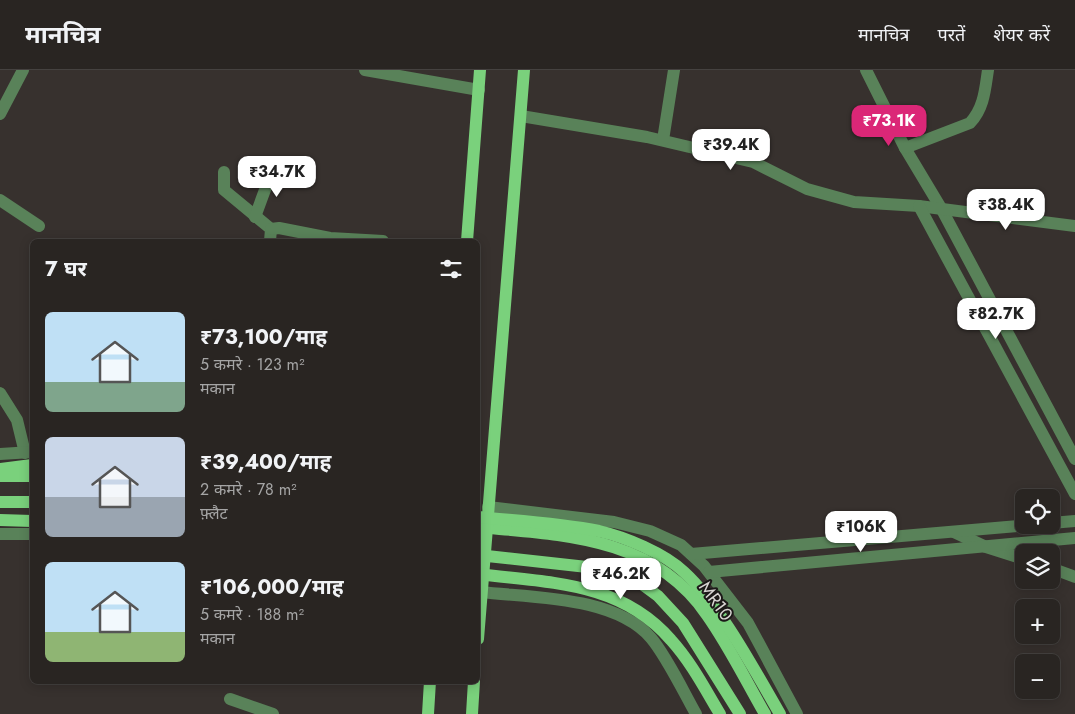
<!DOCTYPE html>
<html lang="hi">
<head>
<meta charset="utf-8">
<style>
  body { margin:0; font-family:Jost,"Noto Sans Devanagari",sans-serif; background:#312d2a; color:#f1f3f6; height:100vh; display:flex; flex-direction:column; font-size:19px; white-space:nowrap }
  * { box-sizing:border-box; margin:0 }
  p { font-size:16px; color:#a5a5a5 }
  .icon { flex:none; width:28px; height:28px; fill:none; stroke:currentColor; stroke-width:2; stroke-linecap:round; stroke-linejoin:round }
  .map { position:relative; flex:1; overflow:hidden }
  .side { position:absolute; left:30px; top:169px; width:450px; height:445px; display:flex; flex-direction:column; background:#292522; border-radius:8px; box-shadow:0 2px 12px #0003,0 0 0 1px #454240 }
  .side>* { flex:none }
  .tools { position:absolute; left:1015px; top:419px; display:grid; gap:10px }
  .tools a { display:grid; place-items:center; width:45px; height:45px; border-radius:8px; background:#292522; box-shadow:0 2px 12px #0003,0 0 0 1px #454240; font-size:25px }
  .price { position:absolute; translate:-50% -42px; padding:0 11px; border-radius:10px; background:#fff; color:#222; font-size:16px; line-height:32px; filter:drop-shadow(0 1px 2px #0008) }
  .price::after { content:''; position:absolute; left:50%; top:30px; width:15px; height:11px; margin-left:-8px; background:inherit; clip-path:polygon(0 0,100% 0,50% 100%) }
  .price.current { background:#db2777; color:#fff }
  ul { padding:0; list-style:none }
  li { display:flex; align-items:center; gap:15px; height:125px; padding:0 15px }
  li span { display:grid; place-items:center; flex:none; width:140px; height:100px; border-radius:8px; color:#555 }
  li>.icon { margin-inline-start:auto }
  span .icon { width:60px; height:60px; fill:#fffc; stroke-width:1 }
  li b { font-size:21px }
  h2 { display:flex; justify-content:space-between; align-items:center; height:60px; padding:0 15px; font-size:21px }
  header { display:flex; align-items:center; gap:30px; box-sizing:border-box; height:70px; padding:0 25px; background:#292522; border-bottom:1px solid #454240 }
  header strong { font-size:24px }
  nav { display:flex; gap:28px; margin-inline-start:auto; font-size:18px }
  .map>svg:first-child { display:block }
</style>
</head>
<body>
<header>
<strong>मानचित्र</strong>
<nav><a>मानचित्र</a><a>परतें</a><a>शेयर करें</a></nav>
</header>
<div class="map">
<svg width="1075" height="644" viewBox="0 0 1075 644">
  <rect width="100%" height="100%" fill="#37312e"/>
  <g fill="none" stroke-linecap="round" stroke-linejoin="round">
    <!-- minor -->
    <g stroke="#598259" stroke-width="12">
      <path d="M 365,0 L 479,20"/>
      <path d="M 866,0 L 905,78 L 941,138 L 1075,389"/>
      <path d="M 0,44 L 23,0"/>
      <path d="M 521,46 L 647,67 L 753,92 L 807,119 L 854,132 L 919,136 L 1075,156"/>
      <path d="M 663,70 L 674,0"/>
      <path d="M 905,78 L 970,53 C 984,38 985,20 988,0"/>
      <path d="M 224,102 L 224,120 L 271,159 L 270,171"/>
      <path d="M 0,130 L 39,156"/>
      <path d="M 919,136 L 1075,424"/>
      <path d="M 255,147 L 273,98"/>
      <path d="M 271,159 L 279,158 L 330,168 L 383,171"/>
      <path d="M 0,323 L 17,350 L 25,383"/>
      <path d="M 0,384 L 32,382"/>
      <path d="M 488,437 L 614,452 L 650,461 L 681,475 L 704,496 L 748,553 L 797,644"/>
      <path d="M 1051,453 L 1075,451"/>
      <path d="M 954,462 L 986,477 L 1024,489"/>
      <path d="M 0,464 L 32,464"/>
      <path d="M 691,484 L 1029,455"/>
      <path d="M 1051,498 L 1075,507"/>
      <path d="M 709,502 L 1075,468"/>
      <path d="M 481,522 C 533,528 615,526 651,568 C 667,587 683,621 696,644"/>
      <path d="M 230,629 L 273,644"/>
    </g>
    <!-- major -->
    <g stroke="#7ad17c" stroke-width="12">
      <path d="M 467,171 L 480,0"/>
      <path d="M 0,399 L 32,395"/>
      <path d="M 0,406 L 32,406"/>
      <path d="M 0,432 L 32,432"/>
      <path d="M 0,450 L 32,451"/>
      <path d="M 478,457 C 563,465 653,466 707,545 C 729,576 746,611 765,644"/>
      <path d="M 478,485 L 605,499 L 635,509 L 658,526 L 683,553 L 740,644"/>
      <path d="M 478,569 L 524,0"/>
      <path d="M 428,644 L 430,611"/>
      <path d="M 472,644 L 474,611"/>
    </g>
    <!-- major-bridge -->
    <g stroke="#7ad17c" stroke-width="12">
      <path d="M 478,447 C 518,451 559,453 599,461 C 625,467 664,483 684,502 C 720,535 755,601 780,644"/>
      <path d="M 478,504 C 549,513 620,511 671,570 C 691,592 705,619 720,644"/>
    </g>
  </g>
  <g text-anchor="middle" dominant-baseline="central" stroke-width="4" stroke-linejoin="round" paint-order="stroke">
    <!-- street labels -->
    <g font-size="18" fill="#d9d5d3" stroke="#1c1918">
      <text transform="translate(716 531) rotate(54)">MR10</text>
    </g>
  </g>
</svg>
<div class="tools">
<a><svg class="icon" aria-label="locate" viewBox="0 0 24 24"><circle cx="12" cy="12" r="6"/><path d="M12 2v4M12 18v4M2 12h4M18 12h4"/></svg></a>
<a><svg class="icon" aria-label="layers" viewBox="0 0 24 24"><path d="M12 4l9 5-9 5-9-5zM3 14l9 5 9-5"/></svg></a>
<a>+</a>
<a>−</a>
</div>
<b class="price current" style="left:889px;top:77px">₹73.1K</b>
<b class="price" style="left:731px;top:101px">₹39.4K</b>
<b class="price" style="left:277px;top:128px">₹34.7K</b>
<b class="price" style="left:1006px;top:161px">₹38.4K</b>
<b class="price" style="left:996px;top:270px">₹82.7K</b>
<b class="price" style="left:861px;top:483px">₹106K</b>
<b class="price" style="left:621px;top:530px">₹46.2K</b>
<section class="side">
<h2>7 घर<svg class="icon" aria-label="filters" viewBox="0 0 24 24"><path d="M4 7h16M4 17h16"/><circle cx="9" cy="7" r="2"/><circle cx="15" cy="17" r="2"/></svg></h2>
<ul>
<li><span style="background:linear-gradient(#bfe0f5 70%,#7fa58c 0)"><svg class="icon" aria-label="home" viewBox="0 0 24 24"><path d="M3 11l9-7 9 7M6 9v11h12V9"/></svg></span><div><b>₹73,100/माह</b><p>5 कमरे · 123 m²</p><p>मकान</p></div></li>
<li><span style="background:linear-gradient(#c9d6e8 60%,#9aa5b1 0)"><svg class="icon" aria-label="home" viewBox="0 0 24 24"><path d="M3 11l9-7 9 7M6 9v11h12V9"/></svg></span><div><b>₹39,400/माह</b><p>2 कमरे · 78 m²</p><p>फ़्लैट</p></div></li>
<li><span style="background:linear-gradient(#bfe0f5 70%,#8fb573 0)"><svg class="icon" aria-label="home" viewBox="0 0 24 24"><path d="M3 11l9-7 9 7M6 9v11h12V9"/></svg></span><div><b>₹106,000/माह</b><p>5 कमरे · 188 m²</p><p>मकान</p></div></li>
</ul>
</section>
</div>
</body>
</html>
